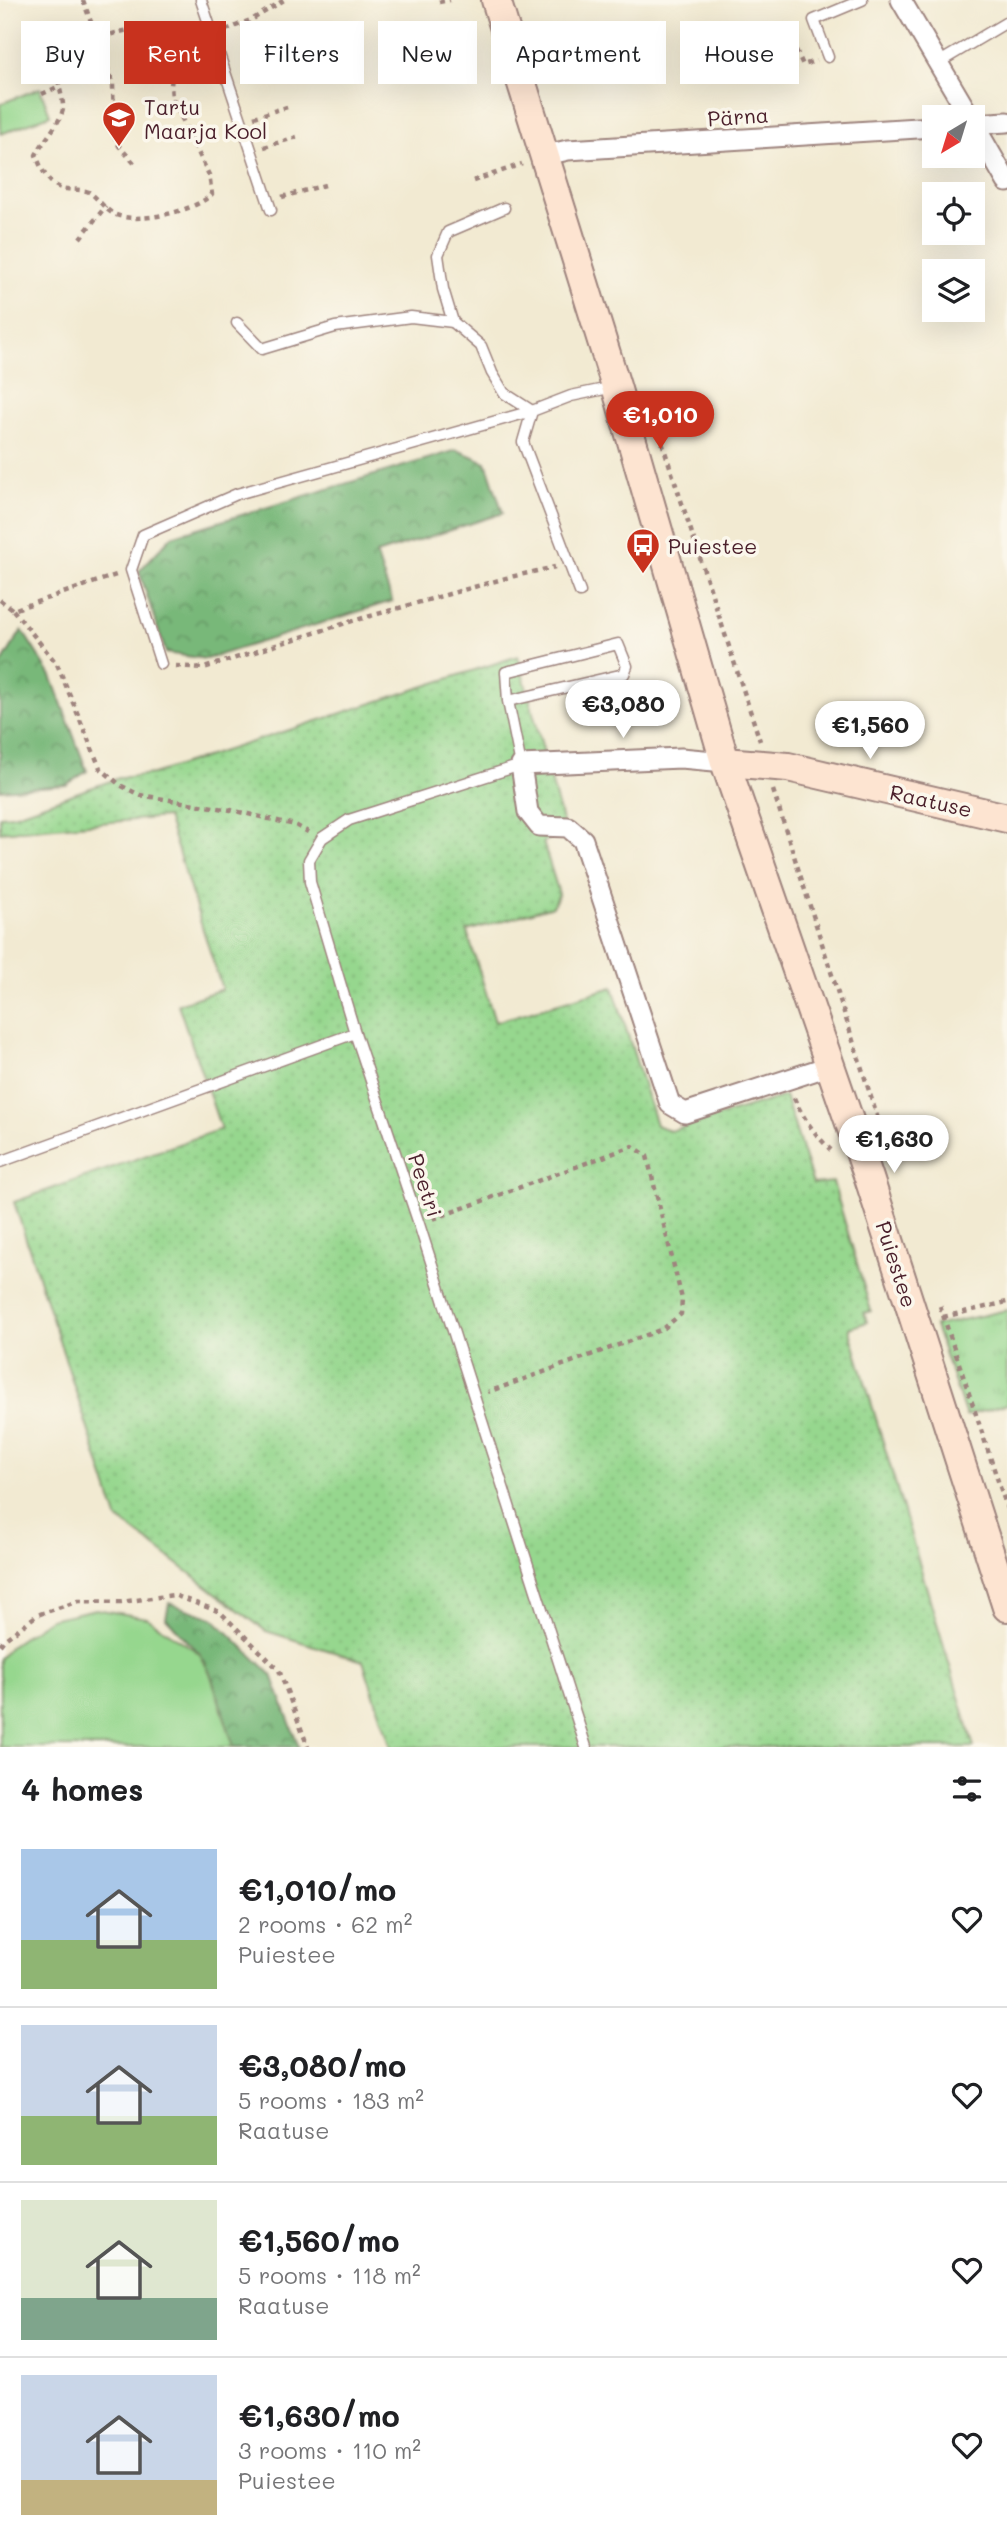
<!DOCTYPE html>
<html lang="en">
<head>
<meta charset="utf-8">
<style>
  body { margin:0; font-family:Mali,sans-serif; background:#f2f2f2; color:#202124; height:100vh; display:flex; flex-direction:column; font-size:26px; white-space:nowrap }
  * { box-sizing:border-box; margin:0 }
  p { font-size:23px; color:#757577 }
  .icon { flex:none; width:38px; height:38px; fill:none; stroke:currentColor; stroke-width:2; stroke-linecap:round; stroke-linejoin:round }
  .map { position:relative; height:1747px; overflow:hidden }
  .drawer { display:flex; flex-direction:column; background:#fff; flex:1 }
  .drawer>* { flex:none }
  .hud { position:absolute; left:21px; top:21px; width:966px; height:63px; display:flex; gap:14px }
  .needle { width:46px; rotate:218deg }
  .tools { position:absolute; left:922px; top:105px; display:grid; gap:14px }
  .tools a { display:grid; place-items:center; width:63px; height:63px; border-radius:0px; background:#fff; box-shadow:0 7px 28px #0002; font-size:35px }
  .price { position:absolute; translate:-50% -60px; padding:0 16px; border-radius:24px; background:#fff; color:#222; font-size:23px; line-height:46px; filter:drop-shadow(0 2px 4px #0008) }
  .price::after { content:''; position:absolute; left:50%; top:42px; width:21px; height:16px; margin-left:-10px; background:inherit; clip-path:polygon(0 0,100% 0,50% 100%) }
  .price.selected { background:#c8321e; color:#fff }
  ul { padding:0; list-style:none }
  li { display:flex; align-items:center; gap:21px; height:175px; padding:0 21px }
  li+li { border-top:2px solid #e0e0e0 }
  li span { display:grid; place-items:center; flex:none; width:196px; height:140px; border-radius:0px; color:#555 }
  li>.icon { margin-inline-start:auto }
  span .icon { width:84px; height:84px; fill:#fffc; stroke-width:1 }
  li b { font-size:30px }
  h2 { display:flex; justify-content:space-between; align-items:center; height:84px; padding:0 21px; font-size:30px }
  .pill { padding:0 24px; border-radius:0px; background:#fff; box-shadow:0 7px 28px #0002; font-size:24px; line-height:63px }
  .pill.selected { background:#c8321e; color:#fff }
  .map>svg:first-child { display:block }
</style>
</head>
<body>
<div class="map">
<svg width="1007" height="1747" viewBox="0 0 1007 1747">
  <defs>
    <pattern id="grass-tufts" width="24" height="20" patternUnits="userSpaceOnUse" patternTransform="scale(1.75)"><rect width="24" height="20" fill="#96d78e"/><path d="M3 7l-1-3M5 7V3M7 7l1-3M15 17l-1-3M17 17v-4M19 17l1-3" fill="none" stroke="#83b87b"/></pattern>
    <pattern id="forest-crowns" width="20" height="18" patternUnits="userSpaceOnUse" patternTransform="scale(1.75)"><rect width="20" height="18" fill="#78b879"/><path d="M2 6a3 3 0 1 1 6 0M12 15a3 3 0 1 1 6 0" fill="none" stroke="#649563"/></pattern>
    <pattern id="park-dots" width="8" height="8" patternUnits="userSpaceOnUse" patternTransform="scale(1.75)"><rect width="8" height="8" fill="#96d78e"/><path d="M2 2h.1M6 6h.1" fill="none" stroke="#83b87b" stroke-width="1.8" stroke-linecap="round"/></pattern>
  </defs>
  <rect width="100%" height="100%" fill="#fbf7ec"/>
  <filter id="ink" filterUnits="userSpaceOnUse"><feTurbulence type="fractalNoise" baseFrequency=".0143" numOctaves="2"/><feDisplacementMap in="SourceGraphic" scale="14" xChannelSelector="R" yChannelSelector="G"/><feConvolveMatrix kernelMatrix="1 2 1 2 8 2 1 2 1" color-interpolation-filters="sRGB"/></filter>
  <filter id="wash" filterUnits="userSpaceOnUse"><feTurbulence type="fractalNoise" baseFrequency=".00686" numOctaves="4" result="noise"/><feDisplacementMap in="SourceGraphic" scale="28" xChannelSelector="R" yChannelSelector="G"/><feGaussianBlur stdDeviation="1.57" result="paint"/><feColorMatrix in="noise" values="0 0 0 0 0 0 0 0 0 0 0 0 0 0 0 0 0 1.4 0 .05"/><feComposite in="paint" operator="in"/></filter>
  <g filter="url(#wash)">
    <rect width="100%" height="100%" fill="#f2ead2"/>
    <!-- grass -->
    <path fill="url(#grass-tufts)" stroke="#707b5c" stroke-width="2" d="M 1007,1310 L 1007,1404 L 966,1416 L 935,1326 Z"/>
    <!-- forest -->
    <g fill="url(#forest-crowns)" stroke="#616c52" stroke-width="2">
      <path d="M 457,450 L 486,462 L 503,513 L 376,554 L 392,601 L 206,659 L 166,653 L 139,571 L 172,536 Z"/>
      <path d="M 22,630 L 51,676 L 87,771 L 66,785 L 0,790 L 0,666 Z"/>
      <path d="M 169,1603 L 213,1618 L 272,1675 L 299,1747 L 234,1747 L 210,1673 L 199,1653 L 166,1618 Z"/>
    </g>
    <!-- park -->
    <path fill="url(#park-dots)" stroke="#707b5c" stroke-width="2" d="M 518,656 L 565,832 L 543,842 L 559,894 L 553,906 L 467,931 L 495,1022 L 613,987 L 656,1125 L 670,1131 L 785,1096 L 813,1184 L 833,1182 L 871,1311 L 864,1313 L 867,1322 L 849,1328 L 974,1747 L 391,1747 L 363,1661 L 266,1631 L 117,1518 L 14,1202 L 221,1129 L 178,1004 L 222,989 L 167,817 L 0,832 L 0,816 L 13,815 L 119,778 L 153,774 Z"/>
    <!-- pitch -->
    <g fill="#96d78e" stroke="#707b5c" stroke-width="2">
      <path d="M 40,88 L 50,115 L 1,134 L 0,104 Z"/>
      <path d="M 96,1609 L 147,1618 L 199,1653 L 210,1673 L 234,1747 L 0,1747 L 0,1658 L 10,1646 L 50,1619 Z"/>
    </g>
  </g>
  <g filter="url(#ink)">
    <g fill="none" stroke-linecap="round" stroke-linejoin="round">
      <!-- lane casing -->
      <g stroke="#9e847e" stroke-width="13">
        <g id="lane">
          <path d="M 201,0 L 271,210"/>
          <path d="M 828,57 L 814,20 L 862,0"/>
          <path d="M 938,63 L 1007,22"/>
          <path d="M 504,208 L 448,232 L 438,255 L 443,289 L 453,322 L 481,346 L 492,373 L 504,393 L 532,411"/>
          <path d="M 237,323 L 262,349 L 335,327 L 411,317 L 453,322"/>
          <path d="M 580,592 L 523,442 L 532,411 L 571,396 L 614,387"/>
          <path d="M 161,664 L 131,570 L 143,535 L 237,494 L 532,411"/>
          <path d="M 508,701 L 624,674 L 627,666 L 618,644 L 506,672 L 508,701 L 521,765 L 349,820 L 322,838 L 309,860 L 310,882 L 355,1033 L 419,1224 L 586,1747"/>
          <path d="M 0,1162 L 355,1033"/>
        </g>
      </g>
      <!-- street casing -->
      <g stroke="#9e847e" stroke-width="23">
        <g id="street">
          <path d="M 901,0 L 970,117"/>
          <path d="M 973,123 L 1007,182"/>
          <path d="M 973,124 L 1007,122"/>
          <path d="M 546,155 L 568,150 L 934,127"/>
          <path d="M 725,762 L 681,758 L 521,765 L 528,812 L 539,826 L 568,827 L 583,840 L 670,1104 L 685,1113 L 829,1066"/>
        </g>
      </g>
      <!-- secondary casing -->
      <g stroke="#9e847e" stroke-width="32">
        <g id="secondary">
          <path d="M 496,0 L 616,386 L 725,762 L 869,1178 L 1007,1607"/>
          <path d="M 725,762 L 788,767 L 1007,818"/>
        </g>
      </g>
      <!-- path -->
      <g stroke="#9e847e" stroke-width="4.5" stroke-dasharray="5 5" stroke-linecap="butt">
        <path d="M 83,0 L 113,83 L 114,135 L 119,146 L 136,165"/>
        <path d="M 439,2 L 450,0"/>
        <path d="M 146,26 L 165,34 L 176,48 L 171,85 L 172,98 L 209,175 L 212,194 C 196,211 136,225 114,214 C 104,209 98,198 89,192 C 82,189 74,190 67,189 C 49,188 42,170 36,155 C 43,141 61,122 63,109 C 64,97 56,84 59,71 C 67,41 120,32 146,26 Z"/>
        <path d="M 226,30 L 253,19 L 284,0"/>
        <path d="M 796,50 L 803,65 L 816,61"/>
        <path d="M 42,94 L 60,86"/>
        <path d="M 254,117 L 287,107"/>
        <path d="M 264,147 L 297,137"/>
        <path d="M 473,181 L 522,164"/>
        <path d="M 282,197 L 325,185"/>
        <path d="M 80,238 L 106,206"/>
        <path d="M 656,424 L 760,741"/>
        <path d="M 0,600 L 13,610 L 116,575"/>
        <path d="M 13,610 L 57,664 L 100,768 L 120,785 L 140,795 L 231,810 L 295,825 L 308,832"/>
        <path d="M 176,666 L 204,668 L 349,622 L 506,578 L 555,567"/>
        <path d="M 773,790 L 878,1119"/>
        <path d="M 794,1098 C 803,1118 815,1135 831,1150"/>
        <path d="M 433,1219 L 633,1146 L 647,1156 L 682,1299 L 681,1314 L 663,1329 L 488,1392"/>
        <path d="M 940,1306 L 1007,1508"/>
        <path d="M 943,1317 L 1007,1302"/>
        <path d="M 0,1645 L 4,1640 L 37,1615 L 79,1601 L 121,1602 L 174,1595 L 220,1612 L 279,1670 L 308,1747"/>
      </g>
      <!-- lane -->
      <use href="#lane" stroke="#fff" stroke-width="10"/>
      <!-- street -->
      <use href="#street" stroke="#fff" stroke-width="19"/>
      <!-- secondary -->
      <use href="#secondary" stroke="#fde4d1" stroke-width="28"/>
    </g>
  </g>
  <!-- icons -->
  <defs>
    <g id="school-pin" transform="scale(1.75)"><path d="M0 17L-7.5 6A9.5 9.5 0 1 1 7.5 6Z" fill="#c8321e" stroke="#fbf7ec"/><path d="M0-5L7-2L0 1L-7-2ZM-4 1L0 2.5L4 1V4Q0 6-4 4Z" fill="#fff"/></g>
    <g id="bus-pin" transform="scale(1.75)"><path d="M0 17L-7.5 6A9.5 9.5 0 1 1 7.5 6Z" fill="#c8321e" stroke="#fbf7ec"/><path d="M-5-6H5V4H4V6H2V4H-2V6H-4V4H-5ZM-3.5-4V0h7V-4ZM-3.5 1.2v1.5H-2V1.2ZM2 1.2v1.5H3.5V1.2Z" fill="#fff"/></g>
  </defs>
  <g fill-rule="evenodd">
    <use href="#school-pin" x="119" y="118"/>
    <use href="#bus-pin" x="643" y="545"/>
  </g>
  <g text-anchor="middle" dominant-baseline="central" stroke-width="7" stroke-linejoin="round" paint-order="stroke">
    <!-- poi labels -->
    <g font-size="21" fill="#4a1f2b" stroke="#fbf7ec" text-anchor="start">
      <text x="144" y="106">Tartu<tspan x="144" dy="24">Maarja Kool</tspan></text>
      <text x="668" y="545">Puiestee</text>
    </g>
    <!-- street labels -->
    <g font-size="21" fill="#4a1f2b" stroke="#fbf7ec">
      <text transform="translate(738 116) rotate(-4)">Pärna</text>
      <text transform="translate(931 800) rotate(13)">Raatuse</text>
      <text transform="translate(426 1185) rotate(72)">Peetri</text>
      <text transform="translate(897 1264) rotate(72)">Puiestee</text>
    </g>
  </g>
</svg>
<div class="tools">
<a><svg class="needle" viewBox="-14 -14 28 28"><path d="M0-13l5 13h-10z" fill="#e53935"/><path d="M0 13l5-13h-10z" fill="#757577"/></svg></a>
<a><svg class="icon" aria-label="locate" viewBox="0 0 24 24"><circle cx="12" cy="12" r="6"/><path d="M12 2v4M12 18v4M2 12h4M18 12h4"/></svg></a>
<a><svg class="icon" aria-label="layers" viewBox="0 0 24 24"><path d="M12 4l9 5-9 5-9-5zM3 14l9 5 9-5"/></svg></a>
</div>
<b class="price selected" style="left:660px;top:451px">€1,010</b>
<b class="price" style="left:623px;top:740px">€3,080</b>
<b class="price" style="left:870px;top:761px">€1,560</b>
<b class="price" style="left:894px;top:1175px">€1,630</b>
<div class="hud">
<a class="pill">Buy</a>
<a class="pill selected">Rent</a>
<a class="pill">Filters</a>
<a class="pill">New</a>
<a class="pill">Apartment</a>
<a class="pill">House</a>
</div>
</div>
<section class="drawer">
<h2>4 homes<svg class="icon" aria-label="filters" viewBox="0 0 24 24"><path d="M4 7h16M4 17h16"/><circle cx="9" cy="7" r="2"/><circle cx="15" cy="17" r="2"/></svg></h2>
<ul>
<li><span style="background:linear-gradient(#a9c7e8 65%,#8fb573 0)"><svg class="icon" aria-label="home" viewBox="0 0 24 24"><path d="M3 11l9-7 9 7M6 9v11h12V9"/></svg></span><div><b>€1,010/mo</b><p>2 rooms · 62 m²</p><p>Puiestee</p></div><svg class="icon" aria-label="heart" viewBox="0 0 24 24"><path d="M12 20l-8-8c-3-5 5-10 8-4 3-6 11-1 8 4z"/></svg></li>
<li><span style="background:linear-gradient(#c9d6e8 65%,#8fb573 0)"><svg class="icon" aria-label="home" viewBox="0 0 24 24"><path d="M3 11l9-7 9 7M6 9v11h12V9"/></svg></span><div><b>€3,080/mo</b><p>5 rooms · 183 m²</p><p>Raatuse</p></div><svg class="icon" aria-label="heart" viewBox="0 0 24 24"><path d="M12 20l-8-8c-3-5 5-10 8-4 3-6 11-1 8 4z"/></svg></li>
<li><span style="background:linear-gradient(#dfe7d0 70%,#7fa58c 0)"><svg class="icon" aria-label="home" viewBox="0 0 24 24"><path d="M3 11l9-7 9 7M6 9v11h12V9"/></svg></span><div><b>€1,560/mo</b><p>5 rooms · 118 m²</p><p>Raatuse</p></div><svg class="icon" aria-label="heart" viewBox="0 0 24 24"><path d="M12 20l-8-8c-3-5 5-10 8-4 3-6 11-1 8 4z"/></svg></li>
<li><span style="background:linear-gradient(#c9d6e8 75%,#c2b280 0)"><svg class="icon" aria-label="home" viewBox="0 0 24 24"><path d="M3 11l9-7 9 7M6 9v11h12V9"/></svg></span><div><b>€1,630/mo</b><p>3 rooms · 110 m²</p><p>Puiestee</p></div><svg class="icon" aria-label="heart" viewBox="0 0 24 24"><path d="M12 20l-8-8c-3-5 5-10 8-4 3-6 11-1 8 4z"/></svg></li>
</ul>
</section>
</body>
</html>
